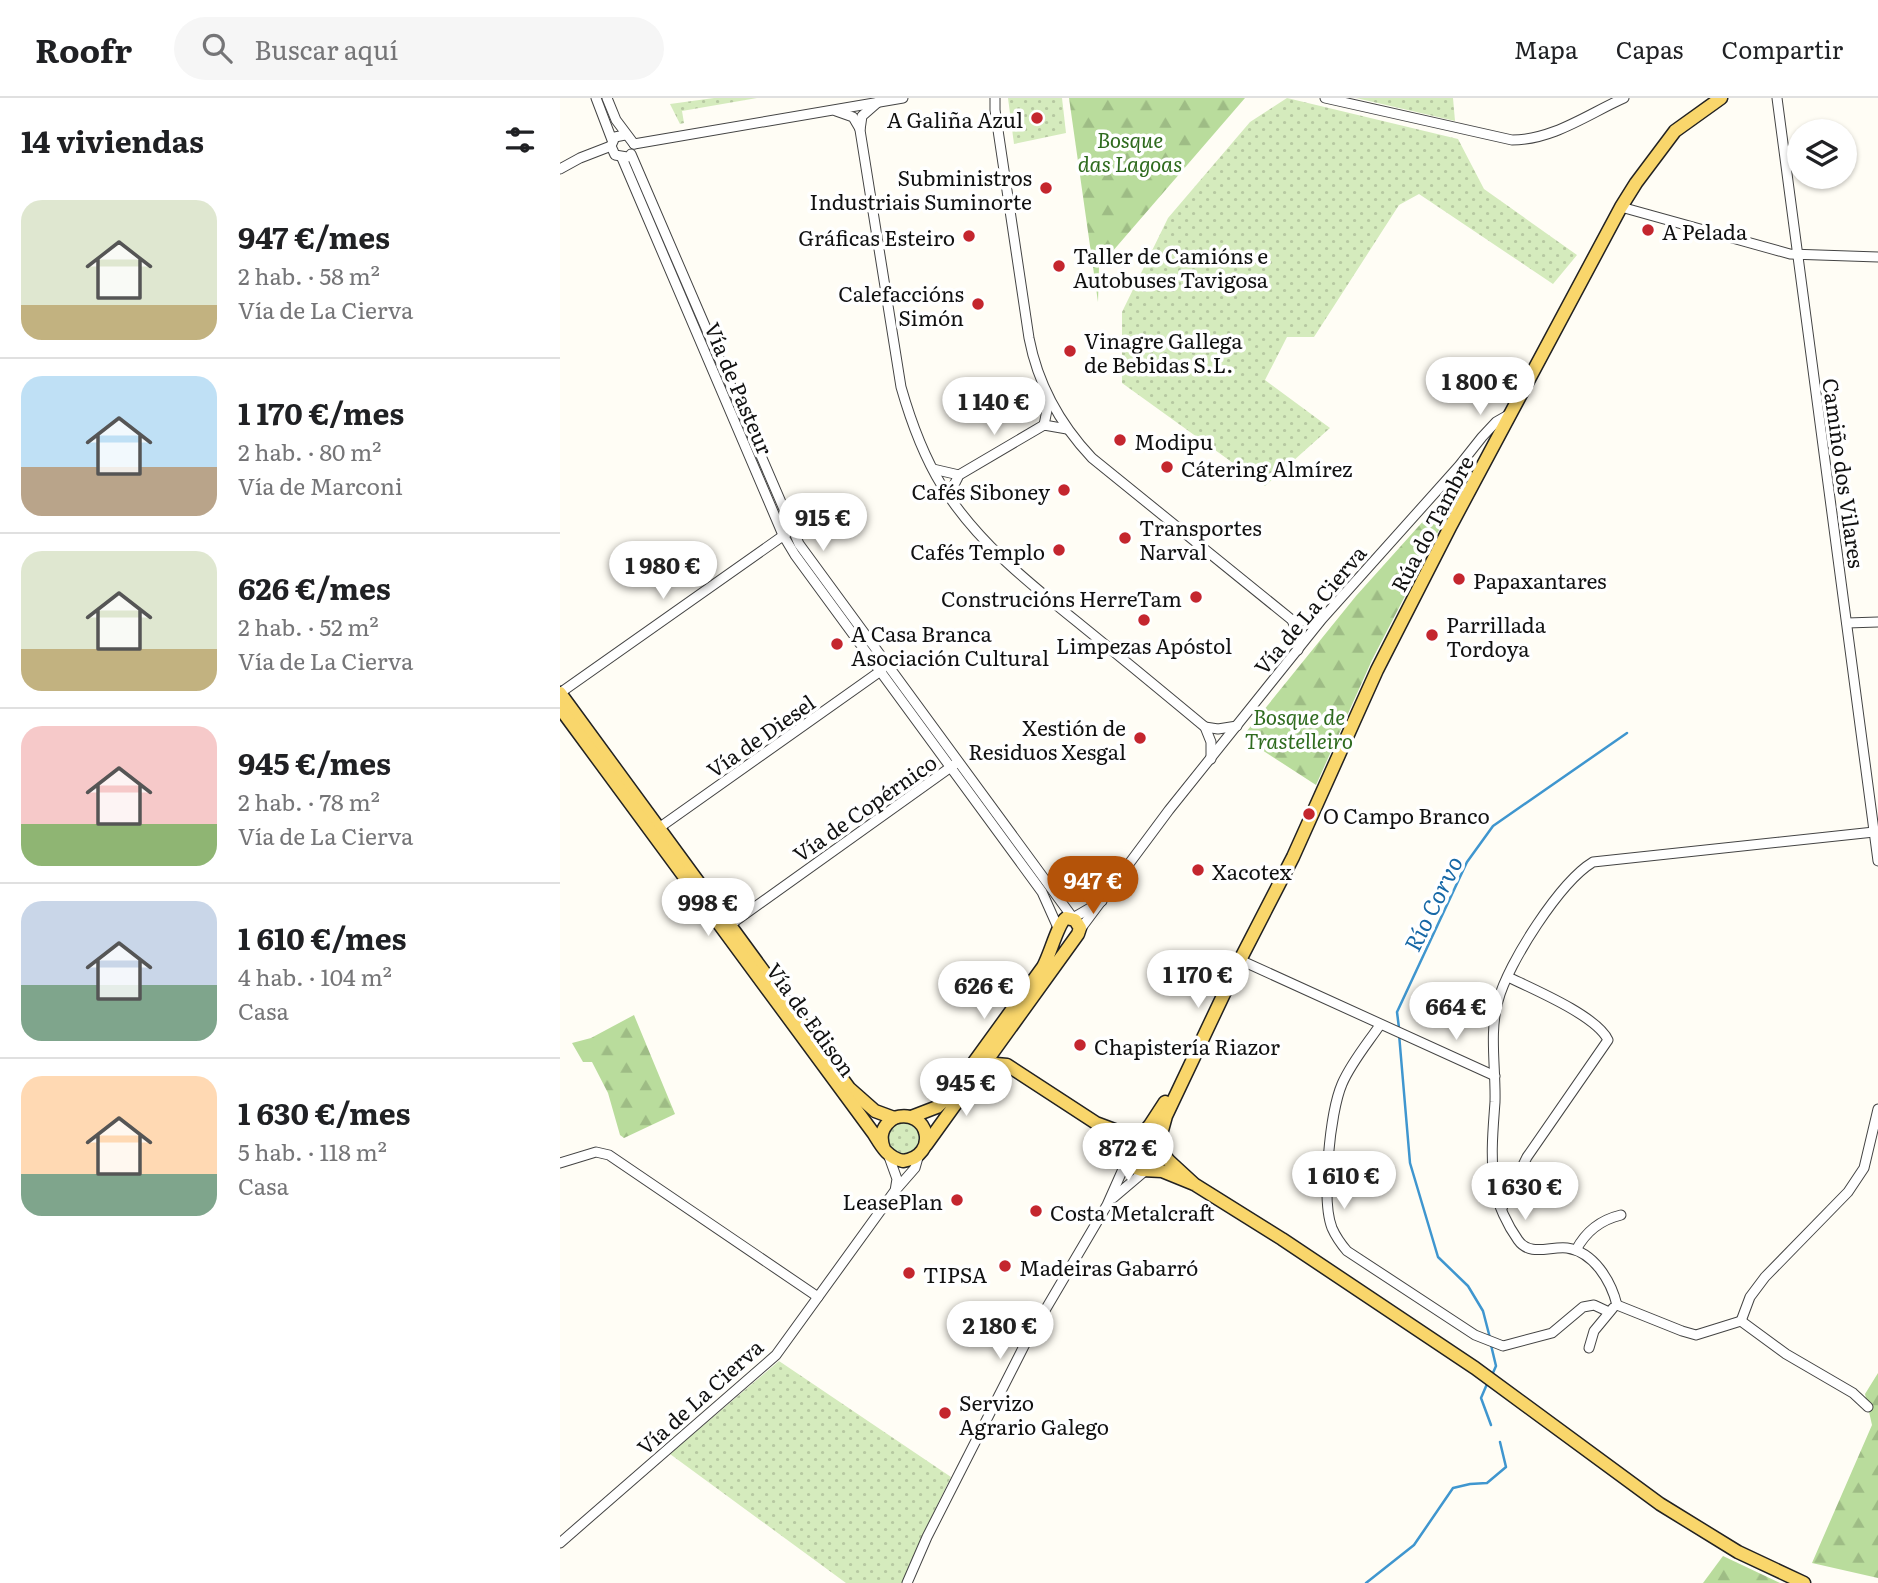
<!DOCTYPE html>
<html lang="es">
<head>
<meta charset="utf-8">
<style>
  body { margin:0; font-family:Literata,serif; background:#f6f6f6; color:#202124; height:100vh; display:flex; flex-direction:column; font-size:26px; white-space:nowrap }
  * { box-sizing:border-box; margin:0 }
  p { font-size:23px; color:#757577 }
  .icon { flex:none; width:38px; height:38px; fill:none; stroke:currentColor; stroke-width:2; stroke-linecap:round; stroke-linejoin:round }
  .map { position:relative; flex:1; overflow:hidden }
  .details { display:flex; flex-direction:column; background:#fff; width:560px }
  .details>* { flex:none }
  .controls { position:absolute; left:1227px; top:21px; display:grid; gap:14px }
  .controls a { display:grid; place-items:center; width:70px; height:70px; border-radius:50%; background:#fff; box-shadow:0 2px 5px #0004; font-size:35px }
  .price { position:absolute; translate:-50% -60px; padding:0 16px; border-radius:24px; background:#fff; color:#222; font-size:23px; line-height:46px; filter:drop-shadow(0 2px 4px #0008) }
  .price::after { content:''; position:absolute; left:50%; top:42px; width:21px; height:16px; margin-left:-10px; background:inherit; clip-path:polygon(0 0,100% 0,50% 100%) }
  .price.selected { background:#b45309; color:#fff }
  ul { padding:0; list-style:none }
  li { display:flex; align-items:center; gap:21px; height:175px; padding:0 21px }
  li+li { border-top:2px solid #e0e0e0 }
  li span { display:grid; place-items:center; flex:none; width:196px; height:140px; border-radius:21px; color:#555 }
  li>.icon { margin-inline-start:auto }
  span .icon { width:84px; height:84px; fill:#fffc; stroke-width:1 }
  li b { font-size:30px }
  h2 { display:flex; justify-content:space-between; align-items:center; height:84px; padding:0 21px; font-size:30px }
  header { display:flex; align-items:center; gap:42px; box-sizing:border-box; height:98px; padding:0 35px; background:#fff; border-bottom:2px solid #e0e0e0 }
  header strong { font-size:33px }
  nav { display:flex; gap:38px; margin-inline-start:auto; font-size:24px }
  .search { width:490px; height:63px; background:#f6f6f6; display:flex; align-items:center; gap:18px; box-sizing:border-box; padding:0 24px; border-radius:38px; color:#757577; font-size:26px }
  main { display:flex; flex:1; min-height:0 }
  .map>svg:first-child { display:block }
</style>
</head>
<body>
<header>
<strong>Roofr</strong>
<div class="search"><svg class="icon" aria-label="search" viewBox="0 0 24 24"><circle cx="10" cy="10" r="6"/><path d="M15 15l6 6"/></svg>Buscar aquí</div>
<nav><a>Mapa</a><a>Capas</a><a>Compartir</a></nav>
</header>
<main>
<section class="details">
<h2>14 viviendas<svg class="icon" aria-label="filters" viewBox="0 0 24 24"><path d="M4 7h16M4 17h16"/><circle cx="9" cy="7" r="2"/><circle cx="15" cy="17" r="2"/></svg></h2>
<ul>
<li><span style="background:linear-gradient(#dfe7d0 75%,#c2b280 0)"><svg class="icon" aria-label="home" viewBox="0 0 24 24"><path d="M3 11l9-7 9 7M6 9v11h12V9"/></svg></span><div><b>947 €/mes</b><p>2 hab. · 58 m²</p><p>Vía de La Cierva</p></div></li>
<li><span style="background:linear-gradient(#bfe0f5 65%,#b9a48a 0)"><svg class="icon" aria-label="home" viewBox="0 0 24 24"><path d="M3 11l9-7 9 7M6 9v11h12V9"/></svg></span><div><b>1 170 €/mes</b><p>2 hab. · 80 m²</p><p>Vía de Marconi</p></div></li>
<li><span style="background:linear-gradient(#dfe7d0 70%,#c2b280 0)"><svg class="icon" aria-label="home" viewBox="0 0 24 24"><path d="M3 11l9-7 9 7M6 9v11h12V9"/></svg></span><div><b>626 €/mes</b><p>2 hab. · 52 m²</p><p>Vía de La Cierva</p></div></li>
<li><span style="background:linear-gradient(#f6c9c9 70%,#8fb573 0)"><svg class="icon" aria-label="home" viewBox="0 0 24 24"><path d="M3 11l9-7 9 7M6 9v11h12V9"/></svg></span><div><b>945 €/mes</b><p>2 hab. · 78 m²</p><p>Vía de La Cierva</p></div></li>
<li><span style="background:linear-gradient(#c9d6e8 60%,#7fa58c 0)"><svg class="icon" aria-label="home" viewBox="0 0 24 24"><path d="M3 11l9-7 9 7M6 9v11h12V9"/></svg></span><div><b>1 610 €/mes</b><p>4 hab. · 104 m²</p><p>Casa</p></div></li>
<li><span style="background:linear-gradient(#ffd9b3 70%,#7fa58c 0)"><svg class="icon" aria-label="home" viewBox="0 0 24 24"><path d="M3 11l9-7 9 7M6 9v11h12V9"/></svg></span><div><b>1 630 €/mes</b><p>5 hab. · 118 m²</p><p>Casa</p></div></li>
</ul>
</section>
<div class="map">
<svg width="1318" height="1485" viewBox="0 0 1318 1485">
  <defs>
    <pattern id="green-dots" width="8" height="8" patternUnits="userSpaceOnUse" patternTransform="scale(1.75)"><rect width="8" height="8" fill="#d5ebbd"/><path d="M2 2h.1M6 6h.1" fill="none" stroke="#b6c8a1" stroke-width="1.8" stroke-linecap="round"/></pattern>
    <pattern id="forest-firs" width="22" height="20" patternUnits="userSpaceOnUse" patternTransform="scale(1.75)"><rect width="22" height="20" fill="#b9dc9c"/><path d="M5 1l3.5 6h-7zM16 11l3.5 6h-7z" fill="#9ebc85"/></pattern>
  </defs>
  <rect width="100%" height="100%" fill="#fffdf5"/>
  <!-- green -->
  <g fill="url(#green-dots)">
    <path d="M 154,0 L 197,0 L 122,13 L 124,25 L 120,26 L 110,6 Z"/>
    <path d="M 448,0 L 502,0 L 506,35 L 454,46 Z"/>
    <path d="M 727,0 L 898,41 L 924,91 L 1017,157 L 993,186 L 859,96 L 839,107 L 754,239 L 727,239 L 705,282 L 770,330 L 705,388 L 562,285 L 562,214 L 608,120 L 690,24 Z"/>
    <path d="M 796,0 L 893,0 L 895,23 Z"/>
    <circle cx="343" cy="1040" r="16"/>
    <path d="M 219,1263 L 391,1379 L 361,1440 L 342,1485 L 286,1485 L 110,1356 Z"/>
  </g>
  <!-- forest -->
  <g fill="url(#forest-firs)">
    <path d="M 509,0 L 685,0 L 539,169 L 538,204 Z"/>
    <path d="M 919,361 L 899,400 L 895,401 L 812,562 L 756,687 L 682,639 L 796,498 Z"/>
    <path d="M 74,917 L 115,1016 L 64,1040 L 60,1037 L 48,995 L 32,964 L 23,964 L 12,945 L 31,940 Z"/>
    <path d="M 1318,1275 L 1318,1480 L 1252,1465 L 1312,1327 L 1305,1296 Z"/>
    <path d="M 1163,1458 L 1220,1485 L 1143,1485 Z"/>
  </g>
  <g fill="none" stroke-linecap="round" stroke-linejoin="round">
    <!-- stream -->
    <g stroke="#3f96cf" stroke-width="2.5">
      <path d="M 839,930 L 837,914 L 907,764 L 933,728 L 1067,635"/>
      <path d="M 839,936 L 850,1065 L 878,1159 L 908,1188 L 923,1213 L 930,1240"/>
      <path d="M 931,1247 L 936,1268 L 932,1277"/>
      <path d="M 927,1286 L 921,1300 L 931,1327"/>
      <path d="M 806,1485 L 854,1447 L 893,1390 L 910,1386 L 927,1385 L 946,1369 L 940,1344"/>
    </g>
    <!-- minor casing -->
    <g stroke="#444" stroke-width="11">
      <g id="minor">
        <path d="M 36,0 L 52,42"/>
        <path d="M 47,0 L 56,22 L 74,46"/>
        <path d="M 435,0 L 435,12 L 469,240 C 478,287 499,325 532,360 L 732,522 L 738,537 L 738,552"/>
        <path d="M 765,0 L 952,42 C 993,42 1028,16 1064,0"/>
        <path d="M 1217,0 L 1318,763"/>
        <path d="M 318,4 L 302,18 L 300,32 L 341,289 C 351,324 363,357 382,388 C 418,445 469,485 521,527 C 563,561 604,595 645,629 L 651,644 L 651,661"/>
        <path d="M 276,13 L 293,19 L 300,31"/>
        <path d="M 65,37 L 55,39 L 51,48 L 55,57 L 67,59"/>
        <path d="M 74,46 L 343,0"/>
        <path d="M 71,56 L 239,446 L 513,820 L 542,803"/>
        <path d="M 62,60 L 223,437 L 235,457 L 482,794 L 499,832"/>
        <path d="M 0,71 L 20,60 L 51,48"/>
        <path d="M 1061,109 L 1230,156 L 1318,159"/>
        <path d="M 484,327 L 489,302"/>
        <path d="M 373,371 L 399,377"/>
        <path d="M 393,402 L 394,387 L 399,377 L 484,327 L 507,331"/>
        <path d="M 732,522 L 759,524"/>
        <path d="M 1287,525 L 1318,524"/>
        <path d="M 0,595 L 227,435"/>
        <path d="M 645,629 L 658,631 L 677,628"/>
        <path d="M 96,732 L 322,572"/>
        <path d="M 167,829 L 395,666"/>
        <path d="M 519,833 L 609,712 L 762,521 L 899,368 L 922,339 L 936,324 L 950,316"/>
        <path d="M 680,862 L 935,978"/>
        <path d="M 820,927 C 807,946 791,965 782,986 C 770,1014 761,1102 772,1130 C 776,1139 781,1146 787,1153 L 915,1237 L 943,1248 L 992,1235 L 1023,1209 L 1034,1207 L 1049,1214"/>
        <path d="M 328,1056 L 337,1081 L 335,1093"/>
        <path d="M 0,1065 L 36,1054 L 49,1057 L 258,1199"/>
        <path d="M 553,1100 L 586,1072"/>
        <path d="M 942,1110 L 967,1059 L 1048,942 C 1037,918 973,891 948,879"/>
        <path d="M 1016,1152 C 1026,1133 1040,1122 1061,1117"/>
        <path d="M 1057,1207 C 1051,1183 1034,1154 1007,1150 C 990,1148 970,1159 958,1142 C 948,1128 937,1106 935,1089 C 930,1060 933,1032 935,1004 C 936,971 929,934 938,903 C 948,865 1000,784 1033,764 L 1314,734"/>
        <path d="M 1057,1207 L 1122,1233 L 1136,1237 L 1181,1223"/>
        <path d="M 1181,1223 L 1190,1199 L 1205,1179 L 1288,1094 L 1304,1070 L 1318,1011"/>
        <path d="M 1181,1223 L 1226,1256 L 1293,1295 L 1308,1309"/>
        <path d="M 1029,1250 L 1034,1233 L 1053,1210"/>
        <path d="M 0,1445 L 216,1257 L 334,1094 L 355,1070 L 359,1056"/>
        <path d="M 347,1485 L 367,1439 L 464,1248 L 547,1107 L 567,1062"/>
      </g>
    </g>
    <!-- major casing -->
    <g stroke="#222" stroke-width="15">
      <g id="major">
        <path d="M 0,595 L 289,990 L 315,1013 L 334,1020"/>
        <path d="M 0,610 L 314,1036 C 322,1049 328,1060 343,1063 C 380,1058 369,1009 334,1020 C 322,1028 319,1038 324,1051"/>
        <path d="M 422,969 L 436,966 L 447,967 L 536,1025 L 576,1040"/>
        <path d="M 351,1019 L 377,1009 L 391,996 L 483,869 C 490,857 498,825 506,820 L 515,822 L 520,830 L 518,836 L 366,1047"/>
        <path d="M 580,1039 L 590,1027 L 605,1004"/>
        <path d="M 598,1047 L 606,1018 L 680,862 L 733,759 L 817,572 L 890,429 L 1061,109 L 1076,85 L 1115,33 L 1161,0"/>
        <path d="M 634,1086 L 609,1063 L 590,1040 L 580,1039 L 570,1045 L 566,1057 L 573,1069 L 582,1072 L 602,1073 L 634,1086 L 722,1141 L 915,1270 L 1100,1406 L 1178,1454 L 1244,1485"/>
      </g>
    </g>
    <!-- minor -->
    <use href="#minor" stroke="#fff" stroke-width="9"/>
    <!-- major -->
    <use href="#major" stroke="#f9d66b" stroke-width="12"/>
  </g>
  <!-- markers -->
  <g fill="#c4262e" stroke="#fff" stroke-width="2.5">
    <circle cx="477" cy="20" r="7"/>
    <circle cx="486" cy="90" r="7"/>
    <circle cx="1088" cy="132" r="7"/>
    <circle cx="409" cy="138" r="7"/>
    <circle cx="499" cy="168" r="7"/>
    <circle cx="418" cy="206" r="7"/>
    <circle cx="510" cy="253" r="7"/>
    <circle cx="560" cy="342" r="7"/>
    <circle cx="607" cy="369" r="7"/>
    <circle cx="504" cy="392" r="7"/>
    <circle cx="565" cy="440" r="7"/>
    <circle cx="499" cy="452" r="7"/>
    <circle cx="899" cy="481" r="7"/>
    <circle cx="636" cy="499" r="7"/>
    <circle cx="584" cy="522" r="7"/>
    <circle cx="872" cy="537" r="7"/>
    <circle cx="277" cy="546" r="7"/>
    <circle cx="580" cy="640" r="7"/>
    <circle cx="749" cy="716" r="7"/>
    <circle cx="638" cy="772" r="7"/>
    <circle cx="520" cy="947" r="7"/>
    <circle cx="397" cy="1102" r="7"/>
    <circle cx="476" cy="1113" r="7"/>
    <circle cx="445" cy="1168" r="7"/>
    <circle cx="349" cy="1175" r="7"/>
    <circle cx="385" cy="1315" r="7"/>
  </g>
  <g text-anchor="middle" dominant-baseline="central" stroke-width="7" stroke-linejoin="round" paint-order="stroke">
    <!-- poi labels -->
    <g font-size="21" fill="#111" stroke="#fff" text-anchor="start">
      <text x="463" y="20" text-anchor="end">A Galiña Azul</text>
      <text x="472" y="78" text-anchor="end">Subministros<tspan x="472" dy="24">Industriais Suminorte</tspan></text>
      <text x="1102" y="132">A Pelada</text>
      <text x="395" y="138" text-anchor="end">Gráficas Esteiro</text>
      <text x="513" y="156">Taller de Camións e<tspan x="513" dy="24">Autobuses Tavigosa</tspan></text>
      <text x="404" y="194" text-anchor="end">Calefaccións<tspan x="404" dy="24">Simón</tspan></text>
      <text x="524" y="241">Vinagre Gallega<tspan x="524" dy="24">de Bebidas S.L.</tspan></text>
      <text x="574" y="342">Modipu</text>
      <text x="621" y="369">Cátering Almírez</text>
      <text x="490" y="392" text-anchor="end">Cafés Siboney</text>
      <text x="579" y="428">Transportes<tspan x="579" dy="24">Narval</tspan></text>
      <text x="485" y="452" text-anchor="end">Cafés Templo</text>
      <text x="913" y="481">Papaxantares</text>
      <text x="622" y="499" text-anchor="end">Construcións HerreTam</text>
      <text x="886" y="525">Parrillada<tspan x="886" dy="24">Tordoya</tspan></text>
      <text x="291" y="534">A Casa Branca<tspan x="291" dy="24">Asociación Cultural</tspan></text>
      <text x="584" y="546" text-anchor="middle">Limpezas Apóstol</text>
      <text x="566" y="628" text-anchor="end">Xestión de<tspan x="566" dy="24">Residuos Xesgal</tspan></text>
      <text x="763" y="716">O Campo Branco</text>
      <text x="652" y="772">Xacotex</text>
      <text x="534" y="947">Chapistería Riazor</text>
      <text x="383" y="1102" text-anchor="end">LeasePlan</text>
      <text x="490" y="1113">Costa Metalcraft</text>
      <text x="459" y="1168">Madeiras Gabarró</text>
      <text x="363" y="1175">TIPSA</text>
      <text x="399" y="1303">Servizo<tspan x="399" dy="24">Agrario Galego</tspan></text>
    </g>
    <!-- park labels -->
    <g font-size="21" font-style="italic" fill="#2f6b1f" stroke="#fff">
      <text x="570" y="40">Bosque<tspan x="570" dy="24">das Lagoas</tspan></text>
      <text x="739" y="617">Bosque de<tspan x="739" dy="24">Trastelleiro</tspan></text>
    </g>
    <!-- street labels -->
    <g font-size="21" fill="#111" stroke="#fff">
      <text transform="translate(180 290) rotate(67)">Vía de Pasteur</text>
      <text transform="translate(1285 375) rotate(82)">Camiño dos Vilares</text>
      <text transform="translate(871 425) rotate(-62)">Rúa do Tambre</text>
      <text transform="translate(749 511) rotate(-50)">Vía de La Cierva</text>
      <text transform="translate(200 637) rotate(-35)">Vía de Diesel</text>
      <text transform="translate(304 709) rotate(-35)">Vía de Copérnico</text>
      <text transform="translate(252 921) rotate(54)">Vía de Edison</text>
      <text transform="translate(139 1298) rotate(-42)">Vía de La Cierva</text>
    </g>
    <!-- water labels -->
    <g font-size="23" font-style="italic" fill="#1768a6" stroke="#fff">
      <text transform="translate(872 805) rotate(-64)">Río Corvo</text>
    </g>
  </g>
</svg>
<div class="controls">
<a><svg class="icon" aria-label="layers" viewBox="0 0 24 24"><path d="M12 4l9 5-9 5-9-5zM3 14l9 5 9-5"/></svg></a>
</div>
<b class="price" style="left:920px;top:319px">1 800 €</b>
<b class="price" style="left:434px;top:339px">1 140 €</b>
<b class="price" style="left:263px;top:455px">915 €</b>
<b class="price" style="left:103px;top:503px">1 980 €</b>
<b class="price selected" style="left:533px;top:818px">947 €</b>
<b class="price" style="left:148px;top:840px">998 €</b>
<b class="price" style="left:638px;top:912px">1 170 €</b>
<b class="price" style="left:424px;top:923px">626 €</b>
<b class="price" style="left:896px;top:944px">664 €</b>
<b class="price" style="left:406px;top:1020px">945 €</b>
<b class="price" style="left:568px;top:1085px">872 €</b>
<b class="price" style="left:784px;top:1113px">1 610 €</b>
<b class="price" style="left:965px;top:1124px">1 630 €</b>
<b class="price" style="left:440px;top:1263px">2 180 €</b>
</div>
</main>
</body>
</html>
